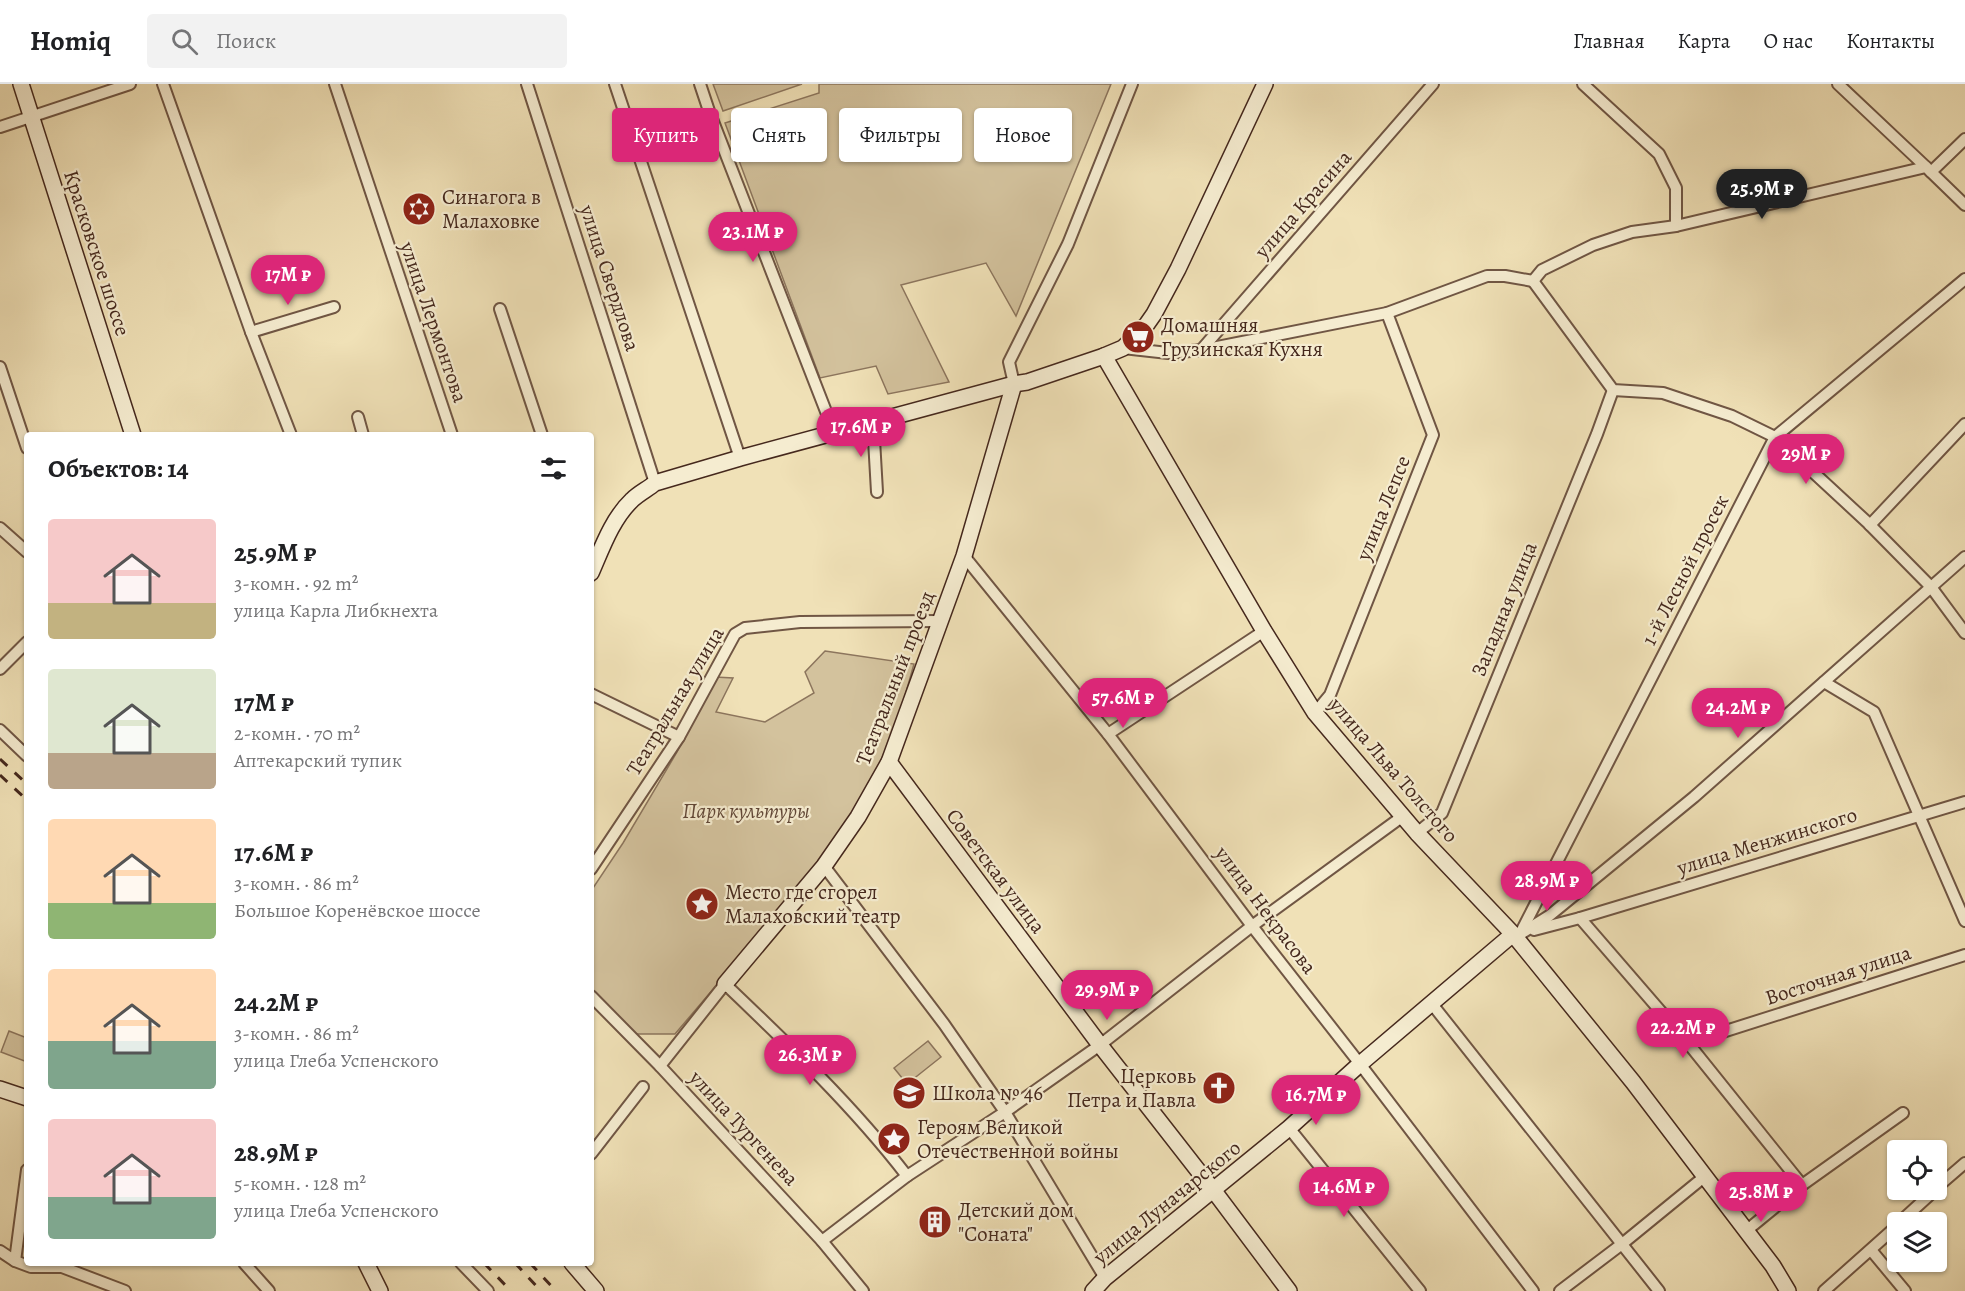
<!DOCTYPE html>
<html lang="ru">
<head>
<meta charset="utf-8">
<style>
  body { margin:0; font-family:Alegreya,serif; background:#f2f2f2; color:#202124; height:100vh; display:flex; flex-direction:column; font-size:22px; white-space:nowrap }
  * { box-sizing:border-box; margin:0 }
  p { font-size:20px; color:#757577 }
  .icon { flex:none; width:33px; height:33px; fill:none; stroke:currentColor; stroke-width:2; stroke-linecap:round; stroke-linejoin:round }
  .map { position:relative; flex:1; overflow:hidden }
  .panel { position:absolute; left:24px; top:348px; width:570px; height:834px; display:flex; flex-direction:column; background:#fff; border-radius:6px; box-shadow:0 2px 4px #0004 }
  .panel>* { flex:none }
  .banner { position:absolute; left:612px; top:24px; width:570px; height:54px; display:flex; gap:12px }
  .controls { position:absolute; left:1887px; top:1056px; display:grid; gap:12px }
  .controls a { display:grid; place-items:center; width:60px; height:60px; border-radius:6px; background:#fff; box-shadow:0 2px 4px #0004; font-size:30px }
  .price { position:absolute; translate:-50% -51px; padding:0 14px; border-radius:21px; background:#db2777; color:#fff; font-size:20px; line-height:39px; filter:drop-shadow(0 2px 3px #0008) }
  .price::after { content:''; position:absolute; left:50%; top:36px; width:18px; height:14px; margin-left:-9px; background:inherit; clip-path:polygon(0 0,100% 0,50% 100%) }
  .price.selected { background:#222; color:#fff }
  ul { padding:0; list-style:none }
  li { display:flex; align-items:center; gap:18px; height:150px; padding:0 24px }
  li span { display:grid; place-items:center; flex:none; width:168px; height:120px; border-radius:6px; color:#555 }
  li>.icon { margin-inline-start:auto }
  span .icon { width:72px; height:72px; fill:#fffc; stroke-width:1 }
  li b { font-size:26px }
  h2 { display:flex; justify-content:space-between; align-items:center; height:72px; padding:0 24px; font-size:26px }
  .chip { padding:0 21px; border-radius:6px; background:#fff; box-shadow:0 2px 4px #0004; font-size:21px; line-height:54px }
  .chip.selected { background:#db2777; color:#fff }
  header { display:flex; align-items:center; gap:36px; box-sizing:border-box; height:84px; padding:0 30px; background:#fff; border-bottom:2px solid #e0e0e0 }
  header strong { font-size:28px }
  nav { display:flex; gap:33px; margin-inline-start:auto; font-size:21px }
  .search { width:420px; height:54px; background:#f2f2f2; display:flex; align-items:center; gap:15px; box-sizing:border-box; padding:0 21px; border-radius:6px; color:#757577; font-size:22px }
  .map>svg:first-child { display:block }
</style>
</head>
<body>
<header>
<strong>Homiq</strong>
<div class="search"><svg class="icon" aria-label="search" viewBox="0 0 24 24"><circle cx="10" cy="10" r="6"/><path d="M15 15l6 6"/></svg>Поиск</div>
<nav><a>Главная</a><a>Карта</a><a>О нас</a><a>Контакты</a></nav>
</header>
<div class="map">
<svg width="1965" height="1207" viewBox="0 0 1965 1207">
  <rect width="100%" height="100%" fill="#f0e1b7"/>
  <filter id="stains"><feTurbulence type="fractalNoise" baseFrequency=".00333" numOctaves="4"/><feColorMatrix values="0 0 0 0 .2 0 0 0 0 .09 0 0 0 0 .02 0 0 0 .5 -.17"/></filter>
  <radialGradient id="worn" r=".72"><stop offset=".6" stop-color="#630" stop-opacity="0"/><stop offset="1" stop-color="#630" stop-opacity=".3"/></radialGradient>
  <!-- green -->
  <g fill="#d3c29d" stroke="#8c755d" stroke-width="1.5">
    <path d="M 713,0 L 802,0 L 723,27 Z"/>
    <path d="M 819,0 L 1111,0 L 1016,232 L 986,179 L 901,201 L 949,298 L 888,310 L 876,282 L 820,294 L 725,39 L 819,9 Z"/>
    <path d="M 825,567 L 914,580 L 891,661 L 864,718 L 817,783 L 675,950 L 633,950 L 591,904 L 591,807 L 623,759 L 677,668 L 715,593 L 733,594 L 716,628 L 765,638 L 814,609 L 805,588 Z"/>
    <path d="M 9,947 L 27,954 L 27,978 L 1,968 Z"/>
    <path d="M 928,957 L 941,973 L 907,1000 L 894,984 Z"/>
  </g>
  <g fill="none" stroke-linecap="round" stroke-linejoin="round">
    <!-- street casing -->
    <g stroke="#705644" stroke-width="14">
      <g id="street">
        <path d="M 163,0 L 251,248 L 291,351"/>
        <path d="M 335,0 L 452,351"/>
        <path d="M 527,0 L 655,399"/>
        <path d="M 615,0 L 740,374"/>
        <path d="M 700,0 L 709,27 L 834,348"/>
        <path d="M 1583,0 L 1659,70 L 1676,104 L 1676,142"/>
        <path d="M 1838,0 L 1926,83"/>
        <path d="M 0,43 L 130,0"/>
        <path d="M 1931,88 L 1965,121"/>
        <path d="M 1533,197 L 1613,306 L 1663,309 L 1732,332 L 1775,353 L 1867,438 L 1931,503 L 1965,549"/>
        <path d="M 1533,197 L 1542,186 L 1593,161 L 1632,148 L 1676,142 L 1926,83 L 1931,88 L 1965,55"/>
        <path d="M 500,225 L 542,351"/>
        <path d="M 251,248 L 334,223"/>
        <path d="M 1123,264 L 1168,269 L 1202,266 L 1387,229 L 1487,192 L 1505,192 L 1533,197"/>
        <path d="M 1202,265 L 1433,0"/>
        <path d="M 0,283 L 27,364"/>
        <path d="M 1014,300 L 1009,278 L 1068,160 L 1132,0"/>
        <path d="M 358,333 L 363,351"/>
        <path d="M 873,338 L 877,408"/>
        <path d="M 1870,441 L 1965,340"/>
        <path d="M 0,444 L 27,468"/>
        <path d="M 964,472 L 1108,650 L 1252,842 L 1360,980 L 1533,1207"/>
        <path d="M 0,585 L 27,558"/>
        <path d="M 1824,598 L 1874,628 L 1965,837"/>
        <path d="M 591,610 L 679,653"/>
        <path d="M 1315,629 L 1330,611 L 1433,351 L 1387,229"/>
        <path d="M 0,646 L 27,672"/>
        <path d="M 1108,650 L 1264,547"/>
        <path d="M 1417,749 L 1442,729 L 1597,350 L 1613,306"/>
        <path d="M 824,782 L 944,940 L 1005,1028 L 1105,1194"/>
        <path d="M 591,785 L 679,653 L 735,550 L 745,544 L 800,538 L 940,537"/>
        <path d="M 1580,834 L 1688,959 L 1802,1101"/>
        <path d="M 1534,846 L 1580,834 L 1965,718"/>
        <path d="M 1522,849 L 1549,832 L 1694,713 L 1965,473"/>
        <path d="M 1513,850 L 1520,850 L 1775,353 L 1965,195"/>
        <path d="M 591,912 L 660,982 L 822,1157 L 863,1207"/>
        <path d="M 1432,920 L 1659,1207"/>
        <path d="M 1688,959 L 1965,871"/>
        <path d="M 660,982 L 725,900 C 789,961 853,1022 907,1092"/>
        <path d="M 1289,1044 L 1420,1207"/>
        <path d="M 591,1070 L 643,1003"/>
        <path d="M 1936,1104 L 1965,1079"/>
        <path d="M 1900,1138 L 1935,1106"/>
        <path d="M 1746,1147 L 1802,1101 L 1903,1029"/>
        <path d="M 822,1157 L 907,1092 L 1005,1028 L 1100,961 L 1252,842 L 1403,732"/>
        <path d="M 1871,1166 L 1905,1207"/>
        <path d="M 0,1167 L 15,1177 L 31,1183 L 62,1183 L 125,1207"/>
        <path d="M 15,1177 L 27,1086"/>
        <path d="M 244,1179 L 269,1207"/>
        <path d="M 461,1179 L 488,1207"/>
        <path d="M 1560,1207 L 1622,1160 L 1704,1093"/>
        <path d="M 1824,1207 L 1898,1141"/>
      </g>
    </g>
    <!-- secondary casing -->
    <g stroke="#45281d" stroke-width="18">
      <g id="secondary">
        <path d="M 21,0 L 133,351"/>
        <path d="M 1104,272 L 1264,547 L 1315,629 L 1417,749 L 1513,850 L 1633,998 L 1773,1182 L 1788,1207"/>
        <path d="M 591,489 C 602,464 612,435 632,416 C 639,409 648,405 655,399 L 740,374 L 1014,300 L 1027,298 L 1104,272 L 1123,264 L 1147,240 L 1154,230 L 1178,185 L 1265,0"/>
        <path d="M 889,678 L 1100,961 L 1214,1107 L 1289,1207"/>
        <path d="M 725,900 L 824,782 L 858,733 L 889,678 L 964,472 L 1014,300"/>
        <path d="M 0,1005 L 27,1014"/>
        <path d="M 366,1179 L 380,1207"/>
        <path d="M 572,1179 L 596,1207"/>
        <path d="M 1093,1207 L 1105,1194 L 1289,1044 L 1360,980 L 1513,850"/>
      </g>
    </g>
    <!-- street -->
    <use href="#street" stroke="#f5ecd0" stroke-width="10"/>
    <!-- secondary -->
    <use href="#secondary" stroke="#f5ecd0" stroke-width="15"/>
    <!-- rail -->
    <g stroke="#45281d" stroke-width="3" stroke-dasharray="10 10" stroke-linecap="butt">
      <path d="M 0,675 L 27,700"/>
      <path d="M 0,691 L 27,716"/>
      <path d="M 484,1179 L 511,1207"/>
      <path d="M 515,1179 L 541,1207"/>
      <path d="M 530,1179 L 556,1207"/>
    </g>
  </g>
  <!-- icons -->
  <defs>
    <g id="synagogue-disc" transform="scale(1.725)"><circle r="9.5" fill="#8f2418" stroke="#f5ecd0"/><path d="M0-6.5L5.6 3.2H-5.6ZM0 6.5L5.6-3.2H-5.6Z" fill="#fff"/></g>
    <g id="supermarket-disc" transform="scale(1.725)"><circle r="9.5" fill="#8f2418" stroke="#f5ecd0"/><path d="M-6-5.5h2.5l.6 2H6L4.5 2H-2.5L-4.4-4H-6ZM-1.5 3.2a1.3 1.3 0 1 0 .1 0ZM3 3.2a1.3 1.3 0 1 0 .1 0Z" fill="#fff"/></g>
    <g id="sight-disc" transform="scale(1.725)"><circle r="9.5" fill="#8f2418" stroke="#f5ecd0"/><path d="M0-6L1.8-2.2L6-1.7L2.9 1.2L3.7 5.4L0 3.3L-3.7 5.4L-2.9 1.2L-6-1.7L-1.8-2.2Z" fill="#fff"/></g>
    <g id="church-disc" transform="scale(1.725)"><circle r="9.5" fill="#8f2418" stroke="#f5ecd0"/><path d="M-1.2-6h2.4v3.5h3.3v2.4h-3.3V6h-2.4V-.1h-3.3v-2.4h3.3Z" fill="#fff"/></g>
    <g id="school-disc" transform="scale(1.725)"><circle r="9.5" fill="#8f2418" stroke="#f5ecd0"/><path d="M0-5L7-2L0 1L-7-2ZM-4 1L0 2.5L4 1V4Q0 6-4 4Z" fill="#fff"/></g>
    <g id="building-disc" transform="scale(1.725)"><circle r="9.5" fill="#8f2418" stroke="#f5ecd0"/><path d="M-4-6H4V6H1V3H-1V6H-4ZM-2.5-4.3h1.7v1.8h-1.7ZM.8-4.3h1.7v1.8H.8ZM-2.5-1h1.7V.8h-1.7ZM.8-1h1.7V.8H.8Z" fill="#fff"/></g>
  </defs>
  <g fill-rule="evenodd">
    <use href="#synagogue-disc" x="419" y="125"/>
    <use href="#supermarket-disc" x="1138" y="253"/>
    <use href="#sight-disc" x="702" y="820"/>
    <use href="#church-disc" x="1219" y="1004"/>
    <use href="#school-disc" x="909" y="1009"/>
    <use href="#sight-disc" x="894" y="1055"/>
    <use href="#building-disc" x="935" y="1138"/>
  </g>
  <g text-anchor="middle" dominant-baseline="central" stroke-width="4.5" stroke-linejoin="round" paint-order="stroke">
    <!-- poi labels -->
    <g font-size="21" fill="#45281d" stroke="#f5ecd0" text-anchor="start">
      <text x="442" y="113">Синагога в<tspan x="442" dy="24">Малаховке</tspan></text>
      <text x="1161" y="241">Домашняя<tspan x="1161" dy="24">Грузинская Кухня</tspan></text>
      <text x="725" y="808">Место где сгорел<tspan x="725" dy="24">Малаховский театр</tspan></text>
      <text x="1196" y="992" text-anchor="end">Церковь<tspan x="1196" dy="24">Петра и Павла</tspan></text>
      <text x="932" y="1009">Школа № 46</text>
      <text x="917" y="1043">Героям Великой<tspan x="917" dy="24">Отечественной войны</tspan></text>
      <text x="958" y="1126">Детский дом<tspan x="958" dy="24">"Соната"</tspan></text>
    </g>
    <!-- street labels -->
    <g font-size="21" fill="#45281d" stroke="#f5ecd0">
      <text transform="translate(1303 120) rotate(-49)">улица Красина</text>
      <text transform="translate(97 169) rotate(72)">Красковское шоссе</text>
      <text transform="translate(610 194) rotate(72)">улица Свердлова</text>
      <text transform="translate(434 238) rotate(71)">улица Лермонтова</text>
      <text transform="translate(1383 424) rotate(-68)">улица Лепсе</text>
      <text transform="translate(1685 486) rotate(-63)">1-й Лесной просек</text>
      <text transform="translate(1504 525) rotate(-68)">Западная улица</text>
      <text transform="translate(895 594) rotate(-69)">Театральный проезд</text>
      <text transform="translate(675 617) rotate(-59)">Театральная улица</text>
      <text transform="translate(1394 686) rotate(49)">улица Льва Толстого</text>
      <text transform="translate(1767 757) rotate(-17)">улица Менжинского</text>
      <text transform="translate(996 787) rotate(53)">Советская улица</text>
      <text transform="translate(1266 826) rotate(53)">улица Некрасова</text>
      <text transform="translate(1838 891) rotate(-18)">Восточная улица</text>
      <text transform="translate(744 1044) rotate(47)">улица Тургенева</text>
      <text transform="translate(1167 1118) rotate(-39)">улица Луначарского</text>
    </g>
    <!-- park labels -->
    <g font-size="21" font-style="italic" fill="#614737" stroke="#f5ecd0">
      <text x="746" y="727">Парк культуры</text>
    </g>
  </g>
  <rect width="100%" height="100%" filter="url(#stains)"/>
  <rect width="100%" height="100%" fill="url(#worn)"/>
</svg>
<div class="controls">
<a><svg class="icon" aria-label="locate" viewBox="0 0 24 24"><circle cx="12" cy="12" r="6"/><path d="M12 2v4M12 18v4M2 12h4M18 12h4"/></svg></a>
<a><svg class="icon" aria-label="layers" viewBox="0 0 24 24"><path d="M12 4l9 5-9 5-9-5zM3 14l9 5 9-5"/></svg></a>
</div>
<b class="price selected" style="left:1762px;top:136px">25.9M ₽</b>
<b class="price" style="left:753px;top:179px">23.1M ₽</b>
<b class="price" style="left:288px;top:222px">17M ₽</b>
<b class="price" style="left:861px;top:374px">17.6M ₽</b>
<b class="price" style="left:1806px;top:401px">29M ₽</b>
<b class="price" style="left:1123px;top:645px">57.6M ₽</b>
<b class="price" style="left:1738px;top:655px">24.2M ₽</b>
<b class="price" style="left:1547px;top:828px">28.9M ₽</b>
<b class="price" style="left:1107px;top:937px">29.9M ₽</b>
<b class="price" style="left:1683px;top:975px">22.2M ₽</b>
<b class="price" style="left:810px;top:1002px">26.3M ₽</b>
<b class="price" style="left:1316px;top:1042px">16.7M ₽</b>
<b class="price" style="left:1344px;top:1134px">14.6M ₽</b>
<b class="price" style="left:1761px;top:1139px">25.8M ₽</b>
<div class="banner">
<a class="chip selected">Купить</a>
<a class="chip">Снять</a>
<a class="chip">Фильтры</a>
<a class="chip">Новое</a>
</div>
<section class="panel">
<h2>Объектов: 14<svg class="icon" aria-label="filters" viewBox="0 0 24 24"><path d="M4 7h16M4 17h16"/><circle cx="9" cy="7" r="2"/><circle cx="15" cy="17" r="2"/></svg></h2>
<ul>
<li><span style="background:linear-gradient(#f6c9c9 70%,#c2b280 0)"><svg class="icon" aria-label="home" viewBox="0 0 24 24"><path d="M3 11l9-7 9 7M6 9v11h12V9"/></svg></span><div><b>25.9M ₽</b><p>3-комн. · 92 m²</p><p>улица Карла Либкнехта</p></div></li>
<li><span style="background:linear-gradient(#dfe7d0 70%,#b9a48a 0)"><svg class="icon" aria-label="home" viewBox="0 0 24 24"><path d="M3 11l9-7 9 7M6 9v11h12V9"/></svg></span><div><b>17M ₽</b><p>2-комн. · 70 m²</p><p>Аптекарский тупик</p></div></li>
<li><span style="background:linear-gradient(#ffd9b3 70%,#8fb573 0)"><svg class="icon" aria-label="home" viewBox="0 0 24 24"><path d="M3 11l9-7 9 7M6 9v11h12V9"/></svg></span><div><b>17.6M ₽</b><p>3-комн. · 86 m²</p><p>Большое Коренёвское шоссе</p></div></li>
<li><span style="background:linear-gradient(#ffd9b3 60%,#7fa58c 0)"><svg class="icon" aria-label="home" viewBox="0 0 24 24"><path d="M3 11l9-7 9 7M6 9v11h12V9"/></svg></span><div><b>24.2M ₽</b><p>3-комн. · 86 m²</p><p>улица Глеба Успенского</p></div></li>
<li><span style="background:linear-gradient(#f6c9c9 65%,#7fa58c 0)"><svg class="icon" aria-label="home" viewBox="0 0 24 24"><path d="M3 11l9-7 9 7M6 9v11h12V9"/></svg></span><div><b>28.9M ₽</b><p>5-комн. · 128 m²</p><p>улица Глеба Успенского</p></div></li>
</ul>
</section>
</div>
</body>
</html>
